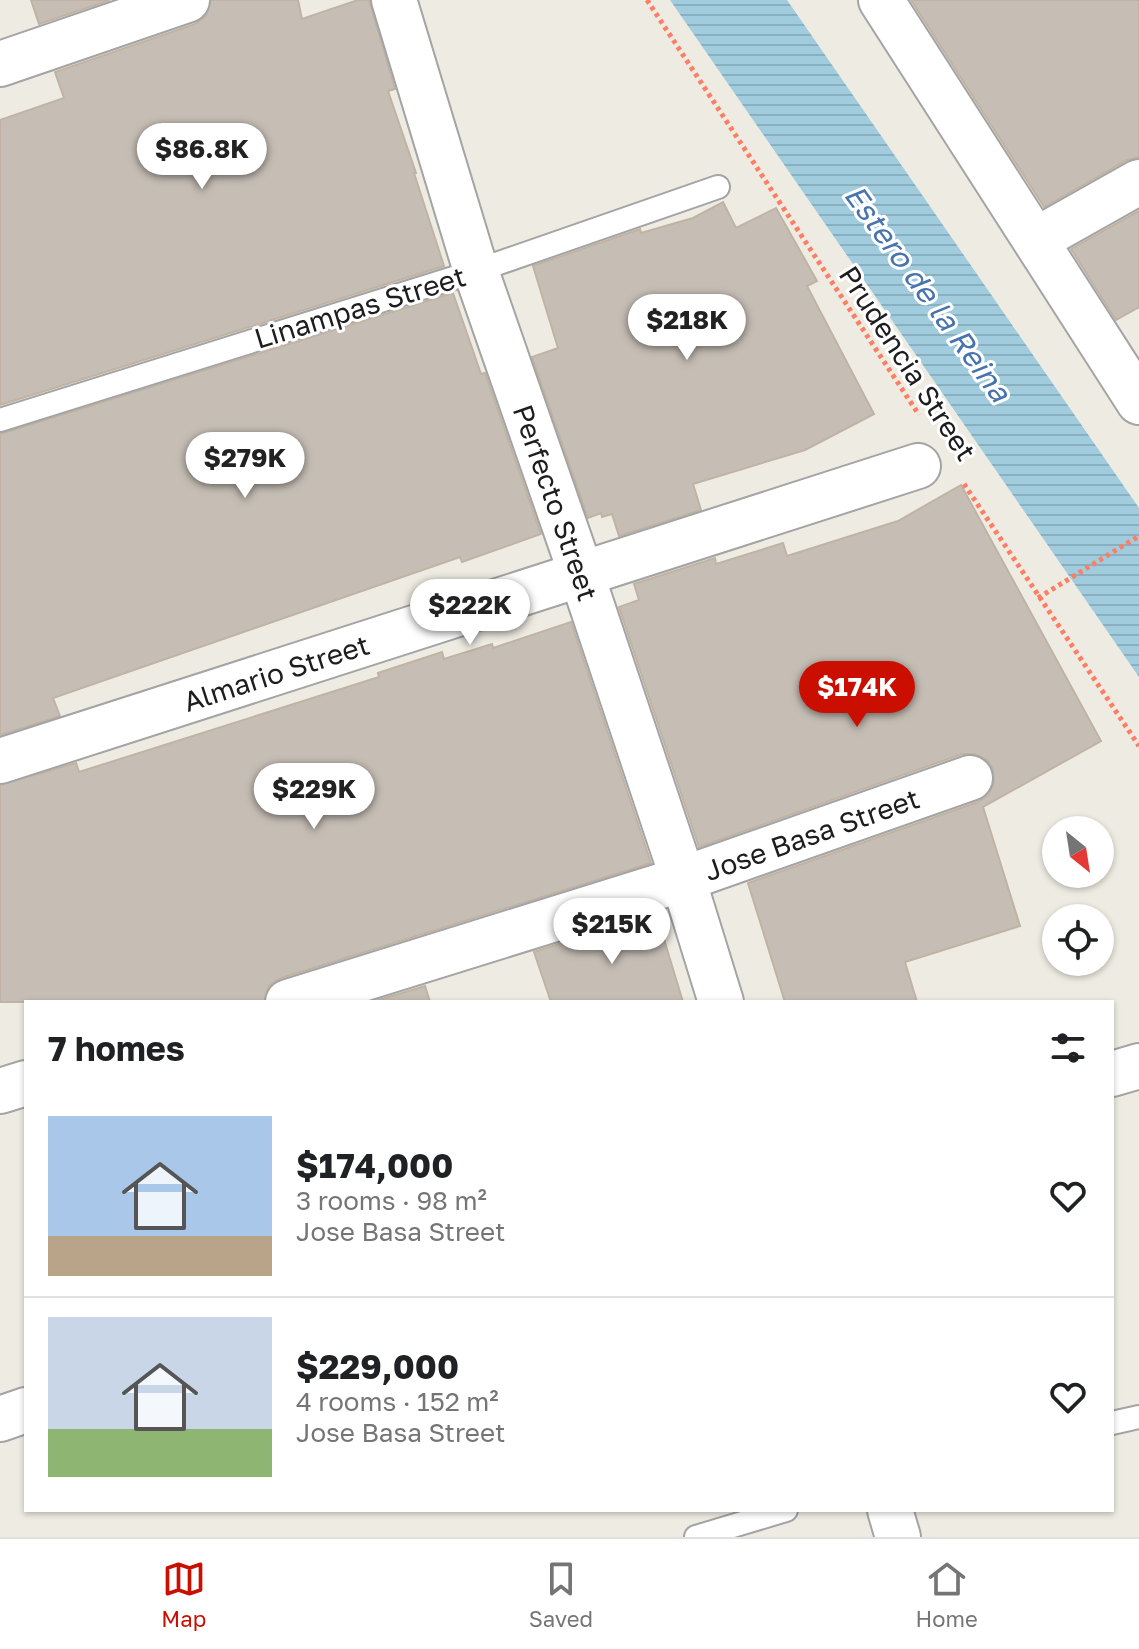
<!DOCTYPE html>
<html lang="en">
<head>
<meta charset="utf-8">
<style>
  body { margin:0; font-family:"Golos Text",sans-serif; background:#f2f2f2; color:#202124; height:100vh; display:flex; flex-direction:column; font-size:30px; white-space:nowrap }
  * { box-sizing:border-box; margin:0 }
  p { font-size:26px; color:#757577 }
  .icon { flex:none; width:44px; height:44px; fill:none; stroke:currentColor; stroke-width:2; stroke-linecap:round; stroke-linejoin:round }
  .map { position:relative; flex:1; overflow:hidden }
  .sheet { position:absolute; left:24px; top:1000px; width:1090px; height:512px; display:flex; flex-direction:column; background:#fff; border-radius:0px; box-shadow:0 2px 6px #0004 }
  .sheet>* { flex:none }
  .needle { width:52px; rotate:150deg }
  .buttons { position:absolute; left:1042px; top:816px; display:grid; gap:16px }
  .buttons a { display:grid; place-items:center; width:72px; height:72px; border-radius:50%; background:#fff; box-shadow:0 2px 6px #0004; font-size:40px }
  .price { position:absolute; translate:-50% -68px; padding:0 18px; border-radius:28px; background:#fff; color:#222; font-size:26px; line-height:52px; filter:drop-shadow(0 2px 4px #0008) }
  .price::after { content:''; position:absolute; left:50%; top:48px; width:24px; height:18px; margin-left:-12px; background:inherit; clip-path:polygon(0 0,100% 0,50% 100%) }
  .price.on { background:#ca0e00; color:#fff }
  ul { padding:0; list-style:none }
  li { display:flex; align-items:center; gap:24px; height:200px; padding:0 24px }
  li+li { border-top:2px solid #e0e0e0 }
  li span { display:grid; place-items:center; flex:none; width:224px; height:160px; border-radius:0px; color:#555 }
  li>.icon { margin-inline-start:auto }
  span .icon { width:96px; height:96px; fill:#fffc; stroke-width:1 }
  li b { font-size:34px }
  h2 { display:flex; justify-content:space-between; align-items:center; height:96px; padding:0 24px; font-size:34px }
  .tabs { display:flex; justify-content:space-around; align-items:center; height:112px; border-top:2px solid #e0e0e0; background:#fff; font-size:22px; color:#757577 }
  .tabs a { display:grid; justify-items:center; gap:4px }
  .tabs .on { color:#ca0e00 }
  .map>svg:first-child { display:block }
</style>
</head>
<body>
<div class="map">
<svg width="1139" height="1537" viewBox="0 0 1139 1537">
  <defs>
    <pattern id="water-rules" width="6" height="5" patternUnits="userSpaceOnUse" patternTransform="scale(2)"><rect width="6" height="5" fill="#a1ccde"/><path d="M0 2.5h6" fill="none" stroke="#8aafbe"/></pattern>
  </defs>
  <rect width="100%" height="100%" fill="#eeebe2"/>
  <!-- water -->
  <path fill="url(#water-rules)" d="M 670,0 L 787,0 L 1139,508 L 1139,677 Z"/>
  <!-- building -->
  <g fill="#c6beb5" stroke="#c0b3a4" stroke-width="2">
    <path d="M 31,0 L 110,0 L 39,24 Z"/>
    <path d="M 211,0 L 298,0 L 302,19 L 358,0 L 369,0 L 395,89 L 388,91 L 416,173 L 414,173 L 444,266 L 0,405 L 0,120 L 64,98 L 55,72 L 195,24 L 206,16 Z"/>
    <path d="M 911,0 L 1139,0 L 1139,157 L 1127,160 L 1044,207 Z"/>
    <path d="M 723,202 L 736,228 L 776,208 L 817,281 L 807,286 L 874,414 L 805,450 L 693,484 L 701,510 L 619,536 L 612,514 L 602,517 L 601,513 L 588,518 L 532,357 L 558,348 L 533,266 L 640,229 L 641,233 L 693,218 Z"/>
    <path d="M 1139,211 L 1139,307 L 1116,320 L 1071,249 Z"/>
    <path d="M 453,293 L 481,374 L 485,373 L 541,534 L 462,562 L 460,557 L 53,698 L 60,716 L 0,735 L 0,434 Z"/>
    <path d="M 961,485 L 1101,741 L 983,807 L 1020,926 L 905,962 L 917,1002 L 785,1002 L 748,883 L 978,802 L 988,795 L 994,783 L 993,769 L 987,760 L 975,754 L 962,754 L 699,847 L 619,607 L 639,600 L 634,584 L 715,558 L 716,564 L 783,543 L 787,556 L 898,521 Z"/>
    <path d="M 571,622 L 651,863 L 281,978 L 269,986 L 264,1002 L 0,1002 L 0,785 L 76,763 L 79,772 L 379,677 L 378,673 L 442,652 L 444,659 L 492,644 L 493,648 Z"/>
    <path d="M 656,913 L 683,1002 L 551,1002 L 534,952 Z"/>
    <path d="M 425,986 L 430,1002 L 372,1002 Z"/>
  </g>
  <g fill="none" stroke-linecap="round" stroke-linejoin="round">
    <!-- lane casing -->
    <g stroke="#a4a4a4" stroke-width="26">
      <g id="lane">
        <path d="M 0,420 L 476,271 L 718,187"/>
        <path d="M 1112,1423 L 1139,1417"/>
        <path d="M 696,1537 L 786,1510"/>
      </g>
    </g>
    <!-- street casing -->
    <g stroke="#a4a4a4" stroke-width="48">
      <g id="street">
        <path id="s1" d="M 394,0 L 476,271 L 582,576 L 683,879 L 721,1002"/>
        <path d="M 881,0 L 1139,402"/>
        <path d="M 0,64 L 187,0"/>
        <path d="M 1036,240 L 1139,182"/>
        <path id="s2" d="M 0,761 L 918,466"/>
        <path id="s3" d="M 288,1002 L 683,879 L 970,778"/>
        <path d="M 1112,1074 L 1139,1066"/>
        <path d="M 0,1091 L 26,1083"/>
        <path d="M 0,1419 L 26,1410"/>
        <path d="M 890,1510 L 898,1537"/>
      </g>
    </g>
    <!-- path -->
    <g stroke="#fe7e64" stroke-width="5" stroke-dasharray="4 4" stroke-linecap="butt">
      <path d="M 647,0 L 919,415"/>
      <path d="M 964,484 L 1139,746"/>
      <path d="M 1038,598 L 1139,536"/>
    </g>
    <!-- lane -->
    <use href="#lane" stroke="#fff" stroke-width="22"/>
    <!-- street -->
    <use href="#street" stroke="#fff" stroke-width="44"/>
  </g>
  <g text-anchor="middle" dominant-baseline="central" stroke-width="6" stroke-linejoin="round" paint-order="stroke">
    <!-- street labels -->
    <g font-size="28" fill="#1d1d1d" stroke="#fff">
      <text transform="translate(360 307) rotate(-17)">Linampas Street</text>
      <text transform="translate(908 363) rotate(57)">Prudencia Street</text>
      <text stroke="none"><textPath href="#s1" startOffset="528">Perfecto Street</textPath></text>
      <text stroke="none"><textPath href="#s2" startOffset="290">Almario Street</textPath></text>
      <text stroke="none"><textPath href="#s3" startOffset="550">Jose Basa Street</textPath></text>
    </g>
    <!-- water labels -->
    <g font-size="30" font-style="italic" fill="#4774af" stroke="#fff">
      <text transform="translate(928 293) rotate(54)">Estero de la Reina</text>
    </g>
  </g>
</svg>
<div class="buttons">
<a><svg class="needle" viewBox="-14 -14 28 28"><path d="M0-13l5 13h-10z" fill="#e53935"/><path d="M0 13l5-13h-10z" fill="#757577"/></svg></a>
<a><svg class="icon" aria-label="locate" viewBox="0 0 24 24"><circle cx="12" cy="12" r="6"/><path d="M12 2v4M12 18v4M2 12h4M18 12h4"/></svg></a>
</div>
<b class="price" style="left:202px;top:191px">$86.8K</b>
<b class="price" style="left:687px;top:362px">$218K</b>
<b class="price" style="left:245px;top:500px">$279K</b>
<b class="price" style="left:470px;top:647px">$222K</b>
<b class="price on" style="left:857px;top:729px">$174K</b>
<b class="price" style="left:314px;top:831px">$229K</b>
<b class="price" style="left:612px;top:966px">$215K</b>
<section class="sheet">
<h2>7 homes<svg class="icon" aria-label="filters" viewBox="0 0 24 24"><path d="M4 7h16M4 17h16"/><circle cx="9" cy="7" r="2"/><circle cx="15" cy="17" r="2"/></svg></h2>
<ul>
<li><span style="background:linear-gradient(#a9c7e8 75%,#b9a48a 0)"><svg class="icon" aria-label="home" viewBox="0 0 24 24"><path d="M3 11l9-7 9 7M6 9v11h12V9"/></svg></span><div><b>$174,000</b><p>3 rooms · 98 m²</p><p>Jose Basa Street</p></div><svg class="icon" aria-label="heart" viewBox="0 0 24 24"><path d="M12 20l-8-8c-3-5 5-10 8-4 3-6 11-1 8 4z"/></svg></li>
<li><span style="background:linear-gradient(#c9d6e8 70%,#8fb573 0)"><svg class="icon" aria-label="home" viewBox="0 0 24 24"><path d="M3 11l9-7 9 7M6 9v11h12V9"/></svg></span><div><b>$229,000</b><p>4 rooms · 152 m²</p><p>Jose Basa Street</p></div><svg class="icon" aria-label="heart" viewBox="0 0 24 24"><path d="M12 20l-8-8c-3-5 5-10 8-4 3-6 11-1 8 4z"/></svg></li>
</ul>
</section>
</div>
<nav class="tabs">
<a class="on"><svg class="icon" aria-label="map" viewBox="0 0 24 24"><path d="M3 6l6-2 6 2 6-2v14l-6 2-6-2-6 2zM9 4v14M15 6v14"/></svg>Map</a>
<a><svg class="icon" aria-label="saved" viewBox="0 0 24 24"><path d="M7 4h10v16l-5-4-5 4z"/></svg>Saved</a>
<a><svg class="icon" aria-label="home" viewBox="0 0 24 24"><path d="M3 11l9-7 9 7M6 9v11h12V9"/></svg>Home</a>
</nav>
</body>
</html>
